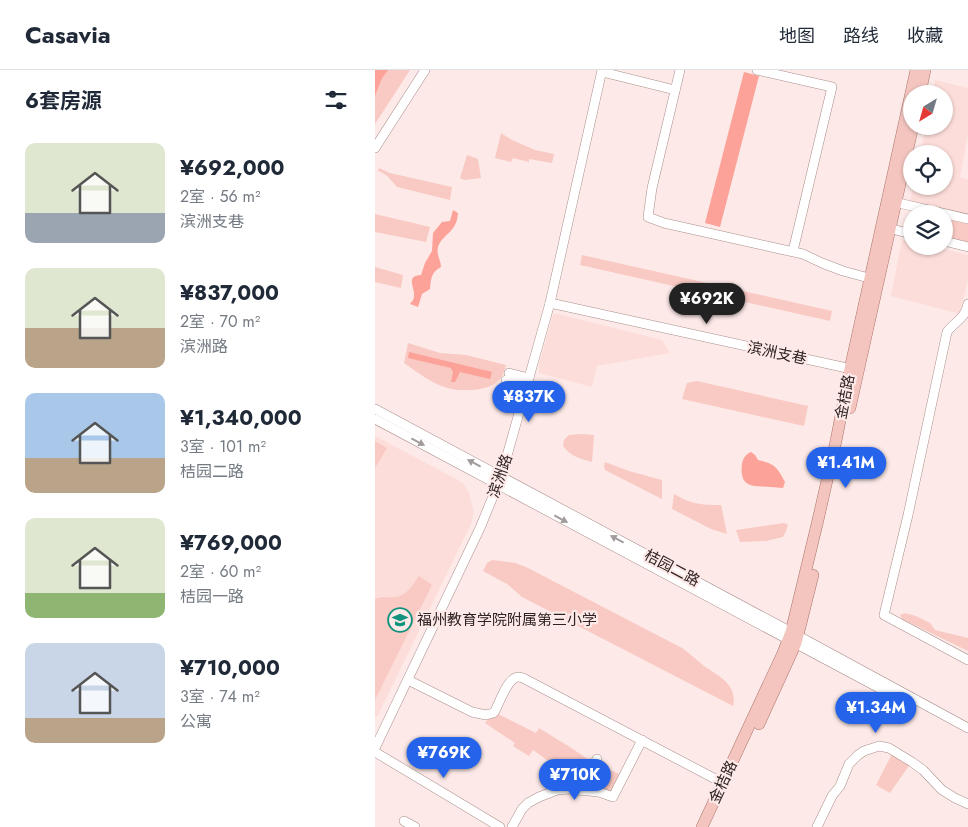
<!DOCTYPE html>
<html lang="zh">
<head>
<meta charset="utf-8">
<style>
  body { margin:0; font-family:Jost,"Noto Sans SC",sans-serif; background:#f6f6f7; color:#1f2937; height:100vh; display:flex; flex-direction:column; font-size:19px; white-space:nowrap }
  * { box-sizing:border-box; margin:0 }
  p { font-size:16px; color:#747a83 }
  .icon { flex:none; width:28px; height:28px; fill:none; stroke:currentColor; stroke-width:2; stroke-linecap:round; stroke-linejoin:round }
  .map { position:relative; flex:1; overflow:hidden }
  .drawer { display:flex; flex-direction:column; background:#fff; width:375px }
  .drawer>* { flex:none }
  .needle { width:32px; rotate:217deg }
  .buttons { position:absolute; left:528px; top:15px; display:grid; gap:10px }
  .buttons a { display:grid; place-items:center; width:50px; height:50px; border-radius:50%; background:#fff; box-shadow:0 1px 4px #0004; font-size:25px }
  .price { position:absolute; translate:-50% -42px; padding:0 11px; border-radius:18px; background:#2563eb; color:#fff; font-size:16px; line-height:32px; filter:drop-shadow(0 1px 2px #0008) }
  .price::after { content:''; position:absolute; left:50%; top:30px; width:15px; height:11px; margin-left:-8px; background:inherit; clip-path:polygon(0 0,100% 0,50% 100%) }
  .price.active { background:#222; color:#fff }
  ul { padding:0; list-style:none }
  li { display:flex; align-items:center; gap:15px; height:125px; padding:0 25px }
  li span { display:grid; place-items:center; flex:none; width:140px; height:100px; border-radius:10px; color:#555 }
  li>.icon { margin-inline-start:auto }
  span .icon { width:60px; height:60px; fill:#fffc; stroke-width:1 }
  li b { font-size:21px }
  h2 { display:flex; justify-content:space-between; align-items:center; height:60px; padding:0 25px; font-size:21px }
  header { display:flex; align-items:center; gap:30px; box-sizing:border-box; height:70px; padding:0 25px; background:#fff; border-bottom:1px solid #e0e1e3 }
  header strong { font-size:24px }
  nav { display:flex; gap:28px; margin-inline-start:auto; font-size:18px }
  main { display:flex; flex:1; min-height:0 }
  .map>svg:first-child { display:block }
</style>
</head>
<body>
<header>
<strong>Casavia</strong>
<nav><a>地图</a><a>路线</a><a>收藏</a></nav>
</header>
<main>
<section class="drawer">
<h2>6套房源<svg class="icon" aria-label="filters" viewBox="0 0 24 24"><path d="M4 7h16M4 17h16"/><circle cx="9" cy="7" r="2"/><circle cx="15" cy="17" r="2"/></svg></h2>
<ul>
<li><span style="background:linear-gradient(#dfe7d0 70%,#9aa5b1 0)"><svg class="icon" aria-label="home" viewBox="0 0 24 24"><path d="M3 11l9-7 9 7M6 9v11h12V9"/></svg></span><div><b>¥692,000</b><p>2室 · 56 m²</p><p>滨洲支巷</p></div></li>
<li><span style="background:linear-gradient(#dfe7d0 60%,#b9a48a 0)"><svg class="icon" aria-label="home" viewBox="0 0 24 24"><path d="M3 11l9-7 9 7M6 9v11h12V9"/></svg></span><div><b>¥837,000</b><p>2室 · 70 m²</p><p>滨洲路</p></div></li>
<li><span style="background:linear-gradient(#a9c7e8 65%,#b9a48a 0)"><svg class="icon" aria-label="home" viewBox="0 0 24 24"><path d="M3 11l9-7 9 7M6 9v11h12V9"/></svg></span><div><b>¥1,340,000</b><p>3室 · 101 m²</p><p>桔园二路</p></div></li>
<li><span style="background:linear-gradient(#dfe7d0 75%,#8fb573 0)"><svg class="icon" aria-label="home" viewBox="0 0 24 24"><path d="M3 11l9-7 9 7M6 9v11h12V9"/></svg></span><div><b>¥769,000</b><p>2室 · 60 m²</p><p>桔园一路</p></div></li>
<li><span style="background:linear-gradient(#c9d6e8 75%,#b9a48a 0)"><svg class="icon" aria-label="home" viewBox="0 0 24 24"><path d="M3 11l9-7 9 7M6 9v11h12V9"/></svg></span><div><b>¥710,000</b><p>3室 · 74 m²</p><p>公寓</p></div></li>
</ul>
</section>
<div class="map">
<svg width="593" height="757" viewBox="0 0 593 757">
  <rect width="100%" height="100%" fill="#fdeae8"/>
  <!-- built -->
  <g fill="#fdddd9">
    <path d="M 560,10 L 593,18 L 593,64 L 585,107 L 593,110 L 593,145 L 535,132 L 538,116 L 569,116 L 569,84 L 545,84 L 551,56 L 569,56 L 569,24 L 557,24 Z"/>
    <path d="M 527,170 L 536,172 L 536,176 L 555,176 L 593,185 L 593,209 L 585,244 L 516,226 Z"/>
    <path d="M 178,244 L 183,244 L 287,270 L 295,283 L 222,296 L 217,317 L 164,303 L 164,295 Z"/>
    <path d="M 0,366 L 83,410 L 89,414 L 94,423 L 99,443 L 96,454 L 3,645 L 0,648 Z"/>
  </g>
  <!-- green -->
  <g fill="#f9c9c3">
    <path d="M 0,0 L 35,0 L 0,54 Z"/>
    <path d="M 126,63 L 137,70 L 160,80 L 179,84 L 177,93 L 154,89 L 154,92 L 138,88 L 136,92 L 120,88 Z"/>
    <path d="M 92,85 L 103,89 L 106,108 L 89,110 L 85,108 Z"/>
    <path d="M 4,98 L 15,103 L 77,117 L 75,130 L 22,117 C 16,110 12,104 3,101 Z"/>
    <path d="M 0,144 L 55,157 L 51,172 L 0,162 Z"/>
    <path d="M 569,148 L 593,153 L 593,173 L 569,167 Z"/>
    <path d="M 207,185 L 457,241 L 455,251 L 205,195 Z"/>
    <path d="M 0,197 L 28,205 L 26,218 L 0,212 Z"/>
    <path d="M 33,273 L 65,283 L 91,285 L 131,295 C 129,301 128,308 122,312 C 112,321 86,322 73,318 C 57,314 42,302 29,293 Z"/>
    <path d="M 322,311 L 433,336 L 429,356 L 307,329 L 312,313 Z"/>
    <path d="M 207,364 L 219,365 L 217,392 C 206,389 195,386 188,376 L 189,370 L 194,365 Z"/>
    <path d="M 0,371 L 12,378 L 0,398 Z"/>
    <path d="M 230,392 L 254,401 L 287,410 L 287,429 L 230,400 L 229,396 Z"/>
    <path d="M 299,424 C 316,434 326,435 346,435 L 352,464 L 336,459 L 297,439 Z"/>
    <path d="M 409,453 L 413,455 L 411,461 L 408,467 L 391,471 L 365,472 L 361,460 Z"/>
    <path d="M 117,490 L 140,493 L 151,497 L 307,578 C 315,584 322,590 329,596 C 344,606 363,615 358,636 L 147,527 L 132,514 L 108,501 L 112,493 Z"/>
    <path d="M 44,506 L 57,515 L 0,630 L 0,529 C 7,526 13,528 20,527 C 32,526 38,514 44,506 Z"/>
    <path d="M 530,543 L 541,546 L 555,553 L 560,560 L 593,568 L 593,581 L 527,549 L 525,545 Z"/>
    <path d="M 123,644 L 161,663 L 164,658 L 198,679 L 211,688 L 246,705 L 235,722 L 199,716 L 183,715 L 189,702 L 158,680 L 154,686 L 138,676 L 140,673 L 110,653 L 115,647 Z"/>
    <path d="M 518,682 L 535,694 L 515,723 L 501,715 Z"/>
  </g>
  <!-- water -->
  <g fill="#fca298">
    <path d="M 0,0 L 13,0 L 7,8 L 0,26 Z"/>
    <path d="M 369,2 L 384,6 L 345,157 L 330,153 Z"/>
    <path d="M 78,140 L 83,143 C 82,163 67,164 63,177 C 61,185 66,190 66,197 C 56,202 56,209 55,219 L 47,224 L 43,237 L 35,234 C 37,231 39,230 39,226 C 40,217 30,206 46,205 L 50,193 L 57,181 L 58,163 L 67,152 L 75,151 Z"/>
    <path d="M 34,282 L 117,302 L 115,309 L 85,302 L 80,312 L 76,312 L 78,302 L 76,298 L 33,288 Z"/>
    <path d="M 376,382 L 380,385 L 383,390 C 400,394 402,397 410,412 L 408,418 C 403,418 400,417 396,417 C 378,416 364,418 367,394 C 368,388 371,384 376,382 Z"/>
  </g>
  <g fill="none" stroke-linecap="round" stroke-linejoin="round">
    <!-- minor casing -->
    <g stroke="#a98e8a" stroke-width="10">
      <g id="minor">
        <path d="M 305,0 L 277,118 L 273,147 L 289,153 L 405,179 L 428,184 L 447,193 L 468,201 L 501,210"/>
        <path d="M 382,0 L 457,17 L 418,181"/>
        <path d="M 227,2 L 300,20"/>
        <path d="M 0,78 L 50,0"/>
        <path d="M 515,131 L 593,149"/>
        <path d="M 510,157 L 536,164"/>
        <path d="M 569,171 L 593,177"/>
        <path d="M 175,233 L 481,300"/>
        <path d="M 593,234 C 590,249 580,251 572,262 L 533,445 L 509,545 L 593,590"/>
        <path d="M 134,303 L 154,308"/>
        <path d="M 131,310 L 152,316"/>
        <path d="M 0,339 L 416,562 L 593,658"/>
        <path d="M 0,349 L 536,635"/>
        <path d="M 33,610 L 97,642 L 111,645 L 118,643 L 120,641 C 124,633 132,611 140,608 C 143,606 145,607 148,608 L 348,713"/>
        <path d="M 0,678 L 105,458 L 126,407 L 175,233 L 227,0"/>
        <path d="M 0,682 L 125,757"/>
        <path d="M 219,695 L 222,689"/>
        <path d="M 29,751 L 40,757"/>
        <path d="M 137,757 L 147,739 L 153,733 L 164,727 L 182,720 L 192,719 L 224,722 L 238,727 L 267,670"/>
        <path d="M 442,757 L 457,726 L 465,716 L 474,694 L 483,685 L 489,681 L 504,676 L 514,678 L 537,692 L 548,700 L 567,720 L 580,728 L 593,734"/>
      </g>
    </g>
    <!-- major casing -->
    <g stroke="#aa736c" stroke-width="12">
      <g id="major">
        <path d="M 545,24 L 550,0"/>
        <path d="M 475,338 L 538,56"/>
        <path d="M 384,654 L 421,573 L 438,505"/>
        <path d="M 327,757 L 408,583 L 416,562 L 443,450 L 461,371 L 475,299 L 541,0"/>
      </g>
    </g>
    <!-- minor -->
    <use href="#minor" stroke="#fff" stroke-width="9"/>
    <!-- major -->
    <use href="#major" stroke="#f4c5bf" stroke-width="11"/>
  </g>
  <!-- one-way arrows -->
  <defs><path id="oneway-solid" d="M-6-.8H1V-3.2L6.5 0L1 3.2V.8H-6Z" transform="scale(1.25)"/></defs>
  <g fill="#a19c9b">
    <use href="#oneway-solid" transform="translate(43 372) rotate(28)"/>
    <use href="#oneway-solid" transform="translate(99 393) rotate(-152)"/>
    <use href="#oneway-solid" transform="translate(186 449) rotate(28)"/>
    <use href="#oneway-solid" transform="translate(242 469) rotate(-152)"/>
  </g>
  <!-- icons -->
  <defs>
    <g id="school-ring" transform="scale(1.25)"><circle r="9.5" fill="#fdeae8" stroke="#10947d" stroke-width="1.5"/><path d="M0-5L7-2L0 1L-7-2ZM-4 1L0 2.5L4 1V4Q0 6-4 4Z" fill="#10947d"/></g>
  </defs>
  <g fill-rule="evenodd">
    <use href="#school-ring" x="25" y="550"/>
  </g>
  <g text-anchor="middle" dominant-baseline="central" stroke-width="4.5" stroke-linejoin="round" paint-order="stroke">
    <!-- street labels -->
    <g font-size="15" fill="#2e2321" stroke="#fdeae8">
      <text transform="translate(402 283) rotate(12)">滨洲支巷</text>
      <text transform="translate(470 327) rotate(-79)">金桔路</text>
      <text transform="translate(125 406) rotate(-71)">滨洲路</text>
      <text transform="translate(297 498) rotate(28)">桔园二路</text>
      <text transform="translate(348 712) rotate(-65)">金桔路</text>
    </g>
    <!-- poi labels -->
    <g font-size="15" fill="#2e2321" stroke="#fdeae8" text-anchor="start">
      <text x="42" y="550">福州教育学院附属第三小学</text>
    </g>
  </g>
</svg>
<div class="buttons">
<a><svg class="needle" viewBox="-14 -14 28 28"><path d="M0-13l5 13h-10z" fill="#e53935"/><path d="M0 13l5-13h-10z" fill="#747a83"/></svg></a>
<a><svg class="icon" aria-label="locate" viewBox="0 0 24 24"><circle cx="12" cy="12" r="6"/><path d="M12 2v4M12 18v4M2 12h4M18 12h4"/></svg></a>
<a><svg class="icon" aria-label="layers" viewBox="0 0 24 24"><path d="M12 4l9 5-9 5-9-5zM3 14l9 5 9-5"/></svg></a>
</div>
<b class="price active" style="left:332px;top:255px">¥692K</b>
<b class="price" style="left:154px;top:353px">¥837K</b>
<b class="price" style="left:471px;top:419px">¥1.41M</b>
<b class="price" style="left:501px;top:664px">¥1.34M</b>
<b class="price" style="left:69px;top:709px">¥769K</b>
<b class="price" style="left:200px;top:731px">¥710K</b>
</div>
</main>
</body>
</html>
